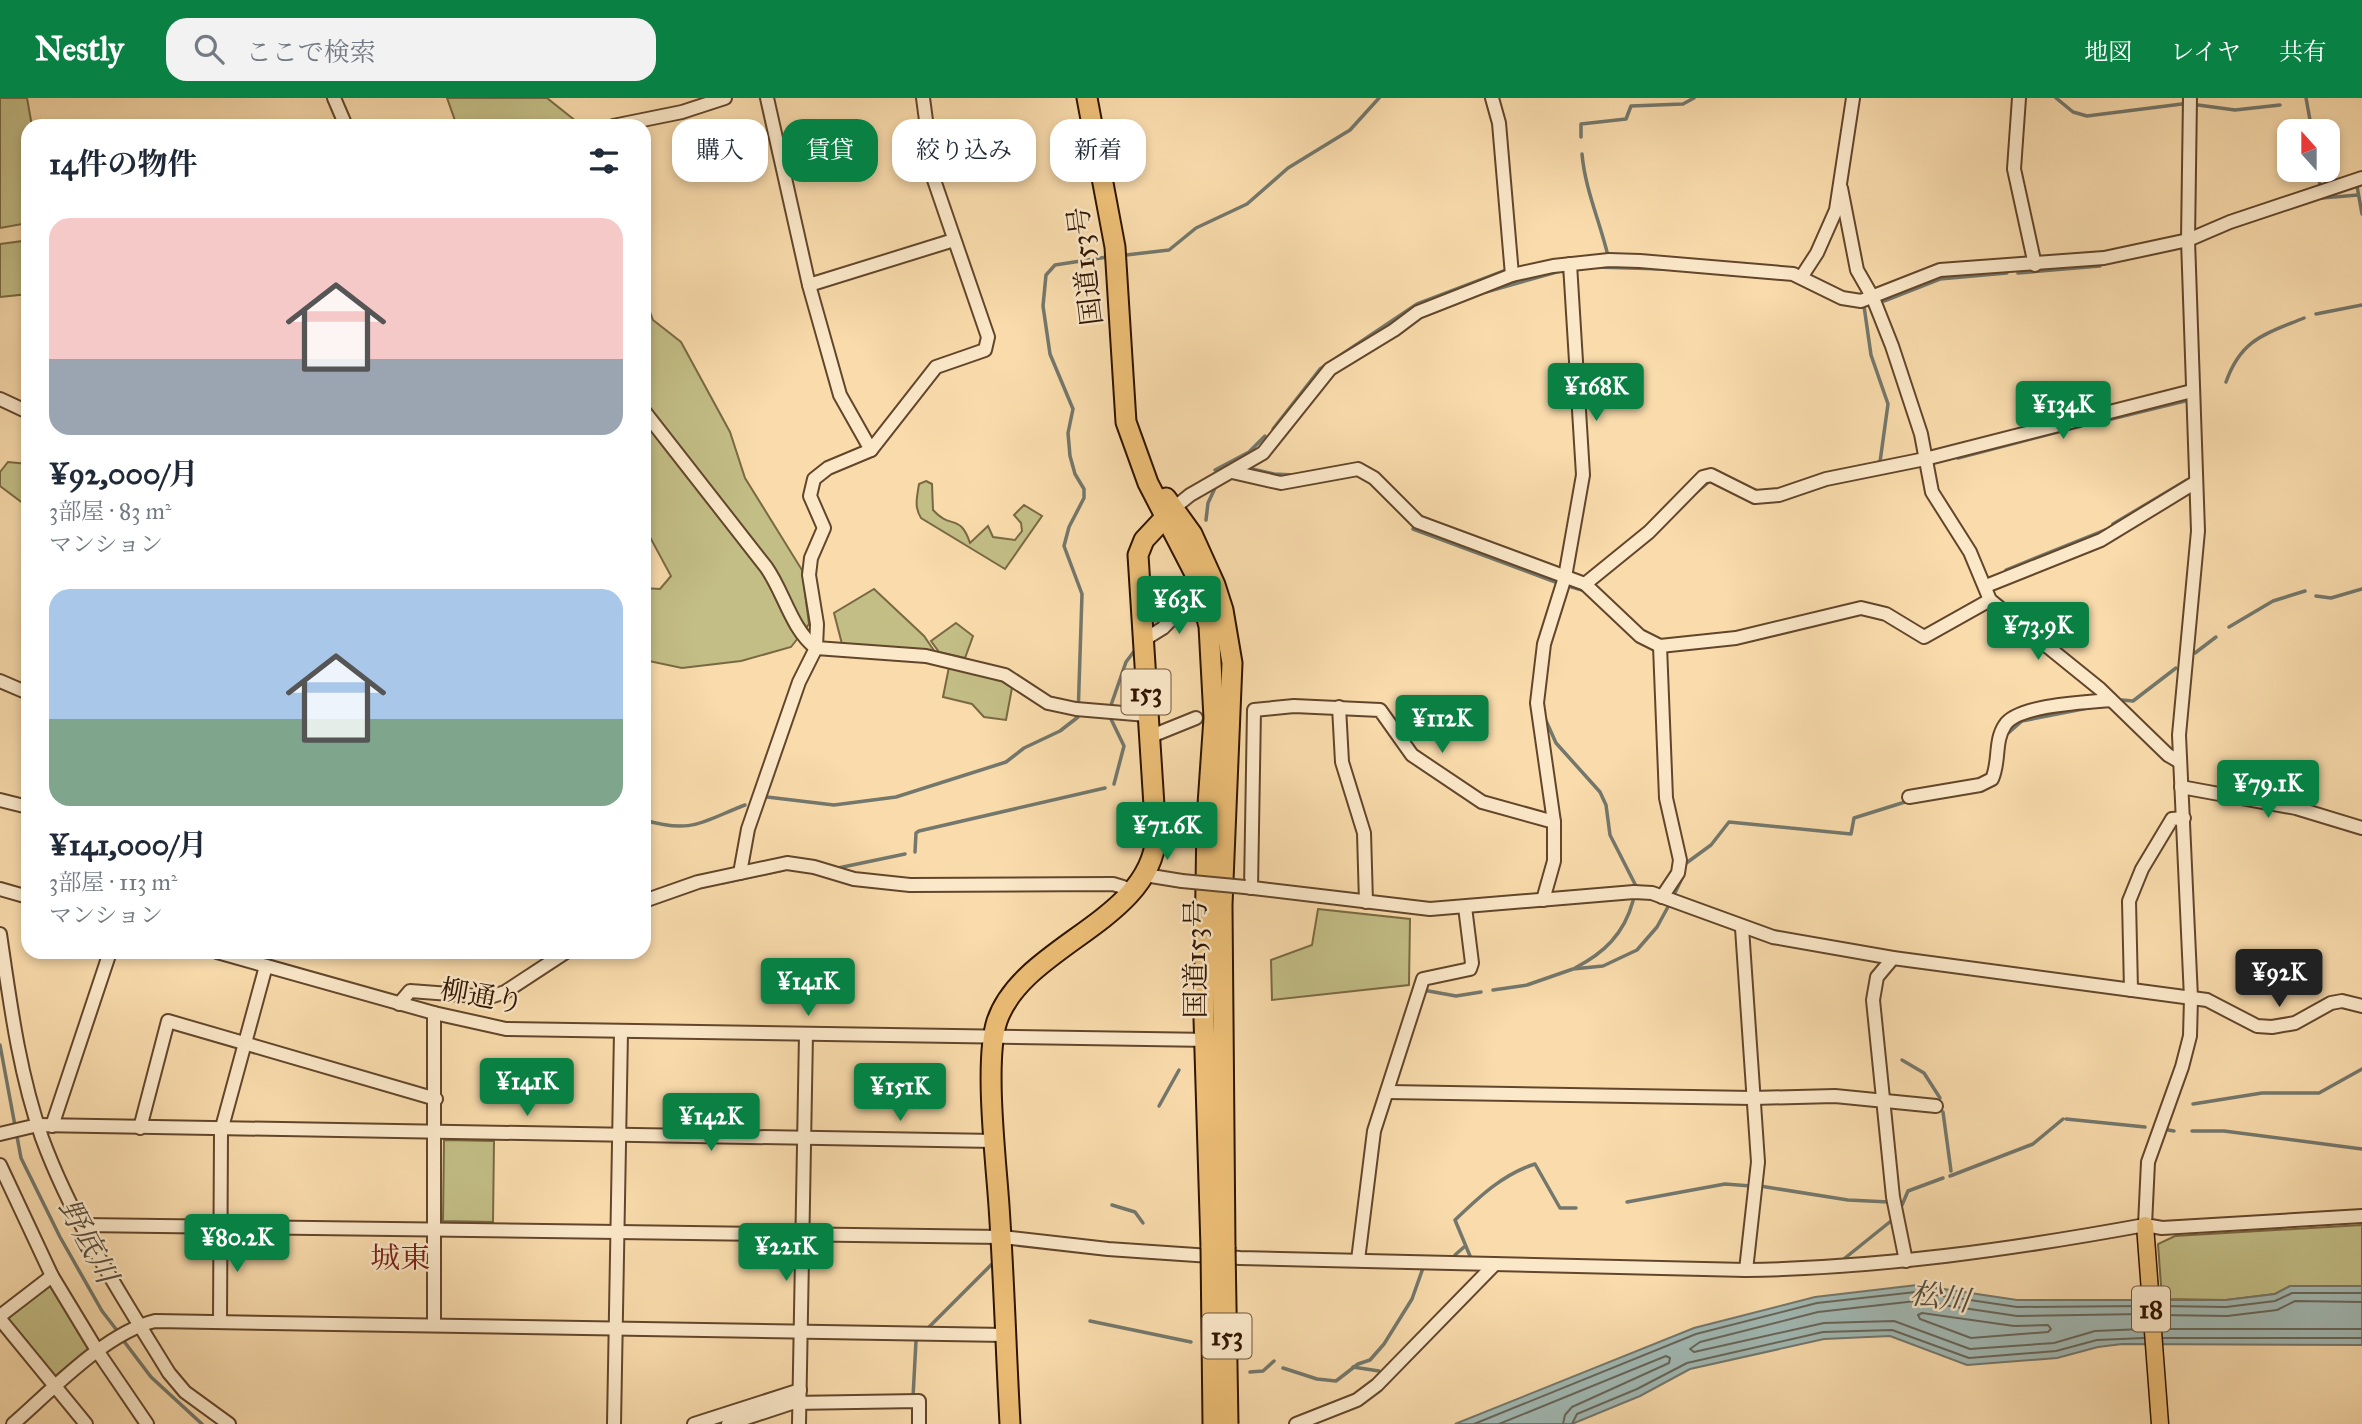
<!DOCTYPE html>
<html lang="ja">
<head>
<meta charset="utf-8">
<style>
  body { margin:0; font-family:"IM FELL Great Primer","Noto Serif JP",serif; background:#f2f2f3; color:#1f2937; height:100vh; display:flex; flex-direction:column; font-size:26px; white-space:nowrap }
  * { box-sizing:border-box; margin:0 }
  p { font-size:23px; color:#747a83 }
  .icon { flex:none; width:38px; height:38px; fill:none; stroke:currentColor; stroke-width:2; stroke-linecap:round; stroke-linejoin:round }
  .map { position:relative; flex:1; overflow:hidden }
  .side { position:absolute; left:21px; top:21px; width:630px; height:840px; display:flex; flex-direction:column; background:#fff; border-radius:21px; box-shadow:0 4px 10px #0003 }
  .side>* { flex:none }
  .top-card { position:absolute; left:672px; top:21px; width:665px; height:63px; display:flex; gap:14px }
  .needle { width:46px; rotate:339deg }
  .fabs { position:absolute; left:2277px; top:21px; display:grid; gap:14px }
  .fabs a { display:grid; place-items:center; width:63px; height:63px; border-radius:14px; background:#fff; box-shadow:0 4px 10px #0003; font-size:35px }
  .price { position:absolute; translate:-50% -60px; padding:0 16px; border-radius:7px; background:#0b8043; color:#fff; font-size:23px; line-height:46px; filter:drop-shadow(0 2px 4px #0008) }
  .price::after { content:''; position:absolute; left:50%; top:42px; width:21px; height:16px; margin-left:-10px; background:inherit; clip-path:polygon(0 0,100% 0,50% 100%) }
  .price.on { background:#222; color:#fff }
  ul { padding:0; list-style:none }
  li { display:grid; align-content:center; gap:14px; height:371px; padding:0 28px }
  li span { display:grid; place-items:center; height:217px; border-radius:21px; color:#555 }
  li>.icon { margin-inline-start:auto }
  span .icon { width:126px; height:126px; fill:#fffc; stroke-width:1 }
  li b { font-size:30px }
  h2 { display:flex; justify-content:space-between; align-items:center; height:84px; padding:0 28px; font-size:30px }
  .pill { padding:0 24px; border-radius:21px; background:#fff; box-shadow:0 4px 10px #0003; font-size:24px; line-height:63px }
  .pill.on { background:#0b8043; color:#fff }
  header { display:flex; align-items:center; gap:42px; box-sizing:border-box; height:98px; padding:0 35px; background:#0b8043; color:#fff }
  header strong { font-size:33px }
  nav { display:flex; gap:38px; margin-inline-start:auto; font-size:24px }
  .search { width:490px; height:63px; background:#f2f2f3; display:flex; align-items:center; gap:18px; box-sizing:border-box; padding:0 24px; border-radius:21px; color:#747a83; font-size:26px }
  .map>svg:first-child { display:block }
</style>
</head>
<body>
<header>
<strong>Nestly</strong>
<div class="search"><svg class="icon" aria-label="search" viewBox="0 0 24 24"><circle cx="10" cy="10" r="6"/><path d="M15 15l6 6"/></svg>ここで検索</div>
<nav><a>地図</a><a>レイヤ</a><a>共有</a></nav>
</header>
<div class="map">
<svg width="2362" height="1326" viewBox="0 0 2362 1326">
  <rect width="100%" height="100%" fill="#f9dbac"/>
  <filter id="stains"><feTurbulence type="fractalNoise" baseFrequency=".00286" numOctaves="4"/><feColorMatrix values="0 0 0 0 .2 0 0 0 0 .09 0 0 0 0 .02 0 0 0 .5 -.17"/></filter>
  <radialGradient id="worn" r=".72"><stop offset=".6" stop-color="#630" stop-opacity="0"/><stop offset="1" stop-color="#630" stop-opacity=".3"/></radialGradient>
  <!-- green -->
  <g fill="#c3be86" stroke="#796943" stroke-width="2">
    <path d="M 0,0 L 27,0 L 32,28 L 28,28 L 28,125 L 0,130 Z"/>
    <path d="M 447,0 L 547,0 L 582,28 L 457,28 Z"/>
    <path d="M 23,143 L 28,196 L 0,199 L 0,146 Z"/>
    <path d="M 644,198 L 653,222 L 681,244 L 730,334 L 745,380 L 802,472 L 809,526 L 791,549 L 741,563 L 682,570 L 644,562 L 644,490 L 660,491 L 671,478 L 644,428 Z"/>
    <path d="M 8,364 L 28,366 L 28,409 L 0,388 L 0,374 Z"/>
    <path d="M 926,383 L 932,386 L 933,412 C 951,432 960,415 970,445 L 988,428 L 993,439 L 1015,442 L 1022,433 L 1021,425 L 1014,417 L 1024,407 L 1042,418 L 1005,471 L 921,420 C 914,409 917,399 919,386 Z"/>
    <path d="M 874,491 L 924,538 L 935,554 L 842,546 L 834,515 Z"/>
    <path d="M 956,525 L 973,538 L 965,560 L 939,554 L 931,543 Z"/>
    <path d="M 949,569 L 1000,582 L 1012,590 L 1006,622 L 984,619 L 972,606 L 943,599 Z"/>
    <path d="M 1318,811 L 1410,821 L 1409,887 L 1272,902 L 1271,862 L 1312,847 Z"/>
    <path d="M 444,1042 L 494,1043 L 493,1124 L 443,1123 Z"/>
    <path d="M 2362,1127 L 2362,1188 L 2290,1188 L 2275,1196 L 2226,1202 L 2162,1201 L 2158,1146 L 2175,1138 Z"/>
    <path d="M 49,1184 L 90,1252 L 56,1281 L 7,1224 L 6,1216 Z"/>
  </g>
  <!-- water -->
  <path fill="#a1b9b4" stroke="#73776c" stroke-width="2" d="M 1917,1187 L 2017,1202 L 2226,1202 L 2275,1196 L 2290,1188 L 2362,1188 L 2362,1247 L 2122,1246 L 2098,1249 L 2057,1260 L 1967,1267 L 1890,1238 L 1824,1241 L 1690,1271 L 1640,1298 L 1572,1326 L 1455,1326 L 1694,1230 L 1815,1199 Z"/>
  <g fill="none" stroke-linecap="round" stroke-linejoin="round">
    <!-- shore -->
    <g stroke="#68665a" stroke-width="2">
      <path d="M 2161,1208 L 2226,1209 L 2275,1203 L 2292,1195 L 2362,1195"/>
      <path d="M 1922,1215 L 2014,1228 L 2048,1227 L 2051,1231 L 2048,1234 L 1971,1240 L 1920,1221 L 1918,1217 Z"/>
      <path d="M 2142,1216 L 2017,1218 L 1916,1203 L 1818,1214 L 1700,1244 L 1690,1251 L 1694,1254 L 1824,1225 L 1894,1223 L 1970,1251 L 2054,1245 L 2095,1233 L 2143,1231"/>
      <path d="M 2161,1217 L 2227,1218 L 2277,1212 L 2295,1203 L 2362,1204"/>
      <path d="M 2163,1231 L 2362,1231"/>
      <path d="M 2163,1240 L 2362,1240"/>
      <path d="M 1474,1326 L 1696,1236 L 1817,1205 L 1916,1194 L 2017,1209 L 2141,1208"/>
      <path d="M 1499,1326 L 1666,1258 L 1670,1260 L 1669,1265 L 1572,1309 L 1565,1317 L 1563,1326"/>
      <path d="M 1572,1326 L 1577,1316 L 1637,1291 L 1687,1265 L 1823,1234 L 1892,1232 L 1969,1260 L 2056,1253 L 2097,1242 L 2144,1240"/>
    </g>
    <!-- stream -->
    <g stroke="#73776c" stroke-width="3.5">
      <path d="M 2056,0 L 2073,14 L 2087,18 L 2182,6"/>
      <path d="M 2306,0 L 2312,33"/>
      <path d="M 2198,7 L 2235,12 L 2280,7"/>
      <path d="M 1581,39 L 1581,26 L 1626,21 L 1631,8 L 1683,6 L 1694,0"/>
      <path d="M 1582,56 C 1585,91 1600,124 1608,158"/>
      <path d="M 2318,72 L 2320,89"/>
      <path d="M 2357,88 L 2362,116"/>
      <path d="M 2322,100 L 2358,97"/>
      <path d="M 25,140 L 28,155"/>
      <path d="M 1126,157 L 1169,152 L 1196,130 L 1247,106 L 1288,70 L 1350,32 L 1379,0"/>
      <path d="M 1594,169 L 1663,171"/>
      <path d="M 2018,175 L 2100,168"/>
      <path d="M 1723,176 L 1785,181"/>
      <path d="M 1486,194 L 1564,172 L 1566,192"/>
      <path d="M 1884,203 L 1940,181 L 2007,175"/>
      <path d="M 1864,208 L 1871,257 L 1888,306 L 1880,364 L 1873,366"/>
      <path d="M 2316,216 L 2362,207"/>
      <path d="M 2226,284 C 2241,241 2265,236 2304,220"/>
      <path d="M 2091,326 L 2185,303"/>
      <path d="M 1273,331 L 1320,271 L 1417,206 L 1504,173"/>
      <path d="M 1270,355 L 1285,337"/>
      <path d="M 1958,360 L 2081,328"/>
      <path d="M 1248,370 L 1274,376 L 1294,377"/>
      <path d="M 1215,372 L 1249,354 L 1265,338"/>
      <path d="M 1692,398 L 1710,383"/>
      <path d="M 1206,422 L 1208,405 L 1216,388"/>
      <path d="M 2113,426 L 2187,382"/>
      <path d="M 1413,431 L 1558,485"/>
      <path d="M 2006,472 L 2105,432"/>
      <path d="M 1568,488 L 1582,492"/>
      <path d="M 2316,498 L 2331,500 L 2362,491"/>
      <path d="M 2229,529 L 2273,503 L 2305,493"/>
      <path d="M 2195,555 L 2216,539"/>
      <path d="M 2122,602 L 2133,603 L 2176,570"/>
      <path d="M 1110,610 L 1126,564 L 1135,552"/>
      <path d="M 1543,616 L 1556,645 L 1600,694 L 1606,707 L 1610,737 L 1636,788"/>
      <path d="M 1110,619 L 1124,648 L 1114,686"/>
      <path d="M 2006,637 L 2022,623 L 2093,609"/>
      <path d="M 767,699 L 834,707 L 896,699 L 1006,664 L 1024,650 L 1060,633 L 1078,619 L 1082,496 L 1064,448 L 1069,429 L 1084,400 L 1084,391 L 1075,376 L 1070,358 L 1068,335 L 1073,311 L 1050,256 L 1043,208 L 1046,177 L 1055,167 L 1107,159"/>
      <path d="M 644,722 C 692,736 701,724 745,707"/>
      <path d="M 915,754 L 916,735 L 919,733 L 1105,690"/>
      <path d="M 1685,766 L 1711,747 L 1729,724 L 1851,736 L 1854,720 L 1905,704"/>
      <path d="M 838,770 L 905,756"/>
      <path d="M 722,785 L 783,772"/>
      <path d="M 644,791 L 648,792"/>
      <path d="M 1674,797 L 1682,780"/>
      <path d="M 1575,870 C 1604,855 1624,836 1633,803"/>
      <path d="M 1423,892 L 1456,898 L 1481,894"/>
      <path d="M 1493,892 L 1527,887 L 1573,871 L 1603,868 L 1637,852 L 1657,829 L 1669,807"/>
      <path d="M 0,947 L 21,1060 L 60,1139 L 102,1213 L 119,1235"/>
      <path d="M 1902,962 L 1924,975 L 1940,1000"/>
      <path d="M 2193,1006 L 2262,995 L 2319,995 L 2362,971"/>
      <path d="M 1159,1008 L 1179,972"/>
      <path d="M 1943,1014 L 1951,1073"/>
      <path d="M 2066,1021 L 2145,1029"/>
      <path d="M 2168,1032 L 2174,1033"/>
      <path d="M 2192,1033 L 2224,1033 L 2362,1051"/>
      <path d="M 1950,1078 L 2033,1046 L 2063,1021"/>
      <path d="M 1760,1088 L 1848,1102 L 1889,1104"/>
      <path d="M 1627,1104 L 1725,1086 L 1751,1088"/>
      <path d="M 1112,1107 L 1135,1114 L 1143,1125"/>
      <path d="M 1902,1107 L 1908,1093 L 1943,1080"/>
      <path d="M 1455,1157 L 1464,1149"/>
      <path d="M 1470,1158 L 1455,1122 C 1479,1099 1503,1076 1535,1066 L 1560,1110 L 1576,1110"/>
      <path d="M 1845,1160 L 1891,1123"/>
      <path d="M 1090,1223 L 1191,1244"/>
      <path d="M 929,1229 L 993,1165"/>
      <path d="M 123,1242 L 151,1279 L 202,1326"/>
      <path d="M 1353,1269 L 1379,1273"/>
      <path d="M 1283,1270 L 1317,1281 L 1336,1283 L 1358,1266 L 1370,1262 L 1384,1246 L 1412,1201 L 1423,1170"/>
      <path d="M 1250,1274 L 1263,1273 L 1274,1263"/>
      <path d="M 913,1299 L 916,1243"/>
    </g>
    <!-- minor casing -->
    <g stroke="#62462b" stroke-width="16">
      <g id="minor">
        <path d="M 334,0 L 346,28"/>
        <path d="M 767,0 L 809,187 L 954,142"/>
        <path d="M 1492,0 L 1499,25 L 1512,177"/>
        <path d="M 2019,0 L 2014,71 L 2035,167"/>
        <path d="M 613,28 L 682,14 L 725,0"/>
        <path d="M 1841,90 L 1857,172 L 1873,200 L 1892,248 L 1921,336 L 1932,394 L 1970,454 L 1990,502 L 2100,591 L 2168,657 L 2180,664"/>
        <path d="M 1802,178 L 1817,155 L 1836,112 L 1853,0"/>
        <path d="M 809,187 L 840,297 L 871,352"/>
        <path d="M 0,301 L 28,314"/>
        <path d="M 644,313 L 766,469 C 784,494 791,531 816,550 L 926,558 L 1005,577 L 1048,605 L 1076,611 L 1147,617"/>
        <path d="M 1232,374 L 1281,385 L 1358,371 L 1374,380 L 1418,424 L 1585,486 L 1640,538 L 1660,548 L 1736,540 L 1861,510 L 1886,516 L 1924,539 L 1990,502"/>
        <path d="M 1174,410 L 1190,397 L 1263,355 L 1330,271 L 1394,232 L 1418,214 L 1512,177 L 1553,168 L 1609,162 L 1640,163 L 1793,176 L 1842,200 L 1861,203 L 1940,172 L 2104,160 L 2188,142 L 2230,124 L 2362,80"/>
        <path d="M 1585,486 L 1649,434 L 1703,379 L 1711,377 L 1755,399 L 1779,397 L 1826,381 L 1925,361 L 2192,293"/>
        <path d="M 1986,488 L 2101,442 L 2196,384"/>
        <path d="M 1142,543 L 1163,530 L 1193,499"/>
        <path d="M 1660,548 L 1666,700 L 1680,762 L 1678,775 L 1662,799"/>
        <path d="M 0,583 L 28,595"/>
        <path d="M 1339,609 L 1342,664 L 1364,735 L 1366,804"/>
        <path d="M 1149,639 L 1196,620"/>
        <path d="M 2181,689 L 2296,710 L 2362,730"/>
        <path d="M 1909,699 L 1980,687 L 1992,681 C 2000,664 1994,643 2005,627 C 2017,607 2088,604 2111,602"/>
        <path d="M 0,702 L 28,709"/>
        <path d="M 740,775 L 748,731 L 799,584 L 816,550 L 817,526 L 809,477 L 811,460 L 824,430 L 810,398 L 814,381 L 828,370 L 871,352 L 936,269 L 985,252 L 988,239 L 934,82 L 923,0"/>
        <path d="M 1145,777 L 1182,783"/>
        <path d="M 1245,789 L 1430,811 L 1634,794 L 1652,795 L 1773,839 L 1893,860 L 2207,902 L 2257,928 L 2272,929 L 2295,925 L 2331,905 L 2342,903 L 2362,908"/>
        <path d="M 1251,790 L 1254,612 L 1294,608 L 1380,612 L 1412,657 L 1482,704 L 1554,724"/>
        <path d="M 0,791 L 28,799"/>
        <path d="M 1543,802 L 1554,763 L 1554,724 L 1537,605 L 1544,546 L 1565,479 L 1583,377 L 1570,166"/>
        <path d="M 644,803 L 698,784 L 787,765 L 814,769 L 854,781 L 910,787 L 1113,786 L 1123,789 L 1128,796"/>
        <path d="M 1742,830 L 1758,1064 L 1746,1172"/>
        <path d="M 0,836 C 10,904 19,975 42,1040 C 73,1124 123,1200 169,1275 L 185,1294 L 229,1326"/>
        <path d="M 217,854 L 434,915 L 506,931 L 1211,942"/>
        <path d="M 1893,860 L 1877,879 L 1873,902 L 1893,1099 L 1906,1163"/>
        <path d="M 2131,892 L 2129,803 L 2142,771 L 2172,721 L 2184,720"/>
        <path d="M 399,906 L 410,893 L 490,899 L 505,894 L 566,854"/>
        <path d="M 1388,994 L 1753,1000 L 1835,998 L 1936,1008"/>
        <path d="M 52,1028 L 110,854"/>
        <path d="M 140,1030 L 168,923 L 436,1001"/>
        <path d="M 0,1036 L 38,1027 L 995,1043"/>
        <path d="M 0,1067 L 52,1178 L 98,1254 L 147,1326"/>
        <path d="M 82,1127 L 1002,1139 L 1108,1151 L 1240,1160 L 1746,1172 C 1880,1170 2014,1151 2145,1127 L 2162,1130 L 2362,1118"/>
        <path d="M 2145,1127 L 2148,1064 L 2182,969 L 2190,938 L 2191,900 L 2179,637 L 2198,433 L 2188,142 L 2190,0"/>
        <path d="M 1358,1162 L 1374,1033 L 1423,881 L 1470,871 L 1472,865 L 1465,809"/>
        <path d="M 0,1218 L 52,1178"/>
        <path d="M 0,1221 L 86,1326"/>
        <path d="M 220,1224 L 221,1033 L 266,868"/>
        <path d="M 434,1227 L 434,915"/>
        <path d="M 13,1326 C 51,1293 105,1235 155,1223 L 1005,1237"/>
        <path d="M 614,1326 L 621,934"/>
        <path d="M 694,1326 L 800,1292"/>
        <path d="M 728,1326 L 792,1305 L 919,1303 L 919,1326"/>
        <path d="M 799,1326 L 806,936"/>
        <path d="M 1296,1326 L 1357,1302 L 1377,1287 L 1495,1166"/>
      </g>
    </g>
    <!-- major casing -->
    <g stroke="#2f1400" stroke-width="19">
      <path id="major" d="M 2145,1127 L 2160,1326"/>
    </g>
    <!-- highway casing -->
    <g stroke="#2f1400" stroke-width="23">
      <g id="highway">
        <path d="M 1087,0 L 1115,149 L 1126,324 L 1148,385 L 1194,474 L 1209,528 L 1214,620 L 1207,721 L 1204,921 L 1211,1150"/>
        <path d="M 1166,400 L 1192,436 L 1215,487 L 1223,512 L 1232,565 L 1222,807 L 1225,1149"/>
        <path d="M 1010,1326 C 1006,1253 1004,1181 999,1108 C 996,1063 984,963 997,923 C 1023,847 1150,824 1156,739 L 1138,457 L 1144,442 L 1173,411"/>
      </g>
    </g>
    <!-- minor -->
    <use href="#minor" stroke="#fbe8c9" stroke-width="12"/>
    <!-- major -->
    <use href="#major" stroke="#ecbe76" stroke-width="16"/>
    <!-- highway -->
    <use href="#highway" stroke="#ecbe76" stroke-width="19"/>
    <!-- minor-bridge casing -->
    <g stroke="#62462b" stroke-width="16" stroke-linecap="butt">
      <path id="minor-bridge" d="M 1182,783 L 1245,789"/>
    </g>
    <!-- highway-bridge casing -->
    <g stroke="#2f1400" stroke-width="23" stroke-linecap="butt">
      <g id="highway-bridge">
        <path d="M 1225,1149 L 1228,1326"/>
        <path d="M 1211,1150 L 1213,1326"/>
      </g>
    </g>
    <!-- minor-bridge -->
    <use href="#minor-bridge" stroke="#fbe8c9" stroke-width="12"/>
    <!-- highway-bridge -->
    <use href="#highway-bridge" stroke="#ecbe76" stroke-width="19"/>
  </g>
  <g text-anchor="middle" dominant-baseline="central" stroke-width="5" stroke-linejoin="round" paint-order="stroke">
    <!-- shield labels -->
    <g fill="#fbe8c9" stroke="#6c543c" stroke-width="2">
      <rect x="1121.5" y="571.5" width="49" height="45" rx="5"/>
      <rect x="2132" y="1188.5" width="38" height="45" rx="5"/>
      <rect x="1202.5" y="1215.5" width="49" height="45" rx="5"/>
    </g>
    <g font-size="26" font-weight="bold" fill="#2f1400">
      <text x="1146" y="594">153</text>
      <text x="2151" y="1211">18</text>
      <text x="1227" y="1238">153</text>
    </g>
    <!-- street labels -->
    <g font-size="28" fill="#2f1400" stroke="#fbe8c9">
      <text transform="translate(1085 168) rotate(-97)">国道153号</text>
      <text transform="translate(1195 861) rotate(-90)">国道153号</text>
      <text transform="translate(482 898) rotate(10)">柳通り</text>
    </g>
    <!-- water labels -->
    <g font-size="30" font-style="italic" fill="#574e3f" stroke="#fbe8c9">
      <text transform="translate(88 1143) rotate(62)">野底川</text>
      <text transform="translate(1940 1199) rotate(8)">松川</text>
    </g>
    <!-- neighbourhood labels -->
    <g font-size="30" fill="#7a1f14" stroke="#fbe8c9">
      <text x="400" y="1160">城東</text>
    </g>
  </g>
  <rect width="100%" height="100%" filter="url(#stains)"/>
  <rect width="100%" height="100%" fill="url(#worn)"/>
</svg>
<div class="fabs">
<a><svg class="needle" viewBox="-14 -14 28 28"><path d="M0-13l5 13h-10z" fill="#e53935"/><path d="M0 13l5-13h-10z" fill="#747a83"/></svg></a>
</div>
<b class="price" style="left:1596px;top:325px">¥168K</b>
<b class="price" style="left:2063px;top:343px">¥134K</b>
<b class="price" style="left:1179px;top:538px">¥63K</b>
<b class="price" style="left:2038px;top:564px">¥73.9K</b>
<b class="price" style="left:1442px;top:657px">¥112K</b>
<b class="price" style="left:2268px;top:722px">¥79.1K</b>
<b class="price" style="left:1167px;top:764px">¥71.6K</b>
<b class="price on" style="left:2279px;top:911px">¥92K</b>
<b class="price" style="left:808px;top:920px">¥141K</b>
<b class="price" style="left:527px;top:1020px">¥141K</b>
<b class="price" style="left:900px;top:1025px">¥151K</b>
<b class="price" style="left:711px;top:1055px">¥142K</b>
<b class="price" style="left:237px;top:1176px">¥80.2K</b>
<b class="price" style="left:786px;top:1185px">¥221K</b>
<div class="top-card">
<a class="pill">購入</a>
<a class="pill on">賃貸</a>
<a class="pill">絞り込み</a>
<a class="pill">新着</a>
</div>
<section class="side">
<h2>14件の物件<svg class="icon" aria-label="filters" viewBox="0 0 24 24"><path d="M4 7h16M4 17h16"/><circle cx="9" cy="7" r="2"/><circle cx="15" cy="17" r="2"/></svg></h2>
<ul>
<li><span style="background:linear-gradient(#f6c9c9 65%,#9aa5b1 0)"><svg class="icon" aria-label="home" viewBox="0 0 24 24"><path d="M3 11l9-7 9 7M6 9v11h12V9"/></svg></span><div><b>¥92,000/月</b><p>3部屋 · 83 m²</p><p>マンション</p></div></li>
<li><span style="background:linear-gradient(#a9c7e8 60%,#7fa58c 0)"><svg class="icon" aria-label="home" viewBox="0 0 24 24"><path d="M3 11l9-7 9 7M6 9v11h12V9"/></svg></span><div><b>¥141,000/月</b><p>3部屋 · 113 m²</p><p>マンション</p></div></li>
</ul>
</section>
</div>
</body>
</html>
